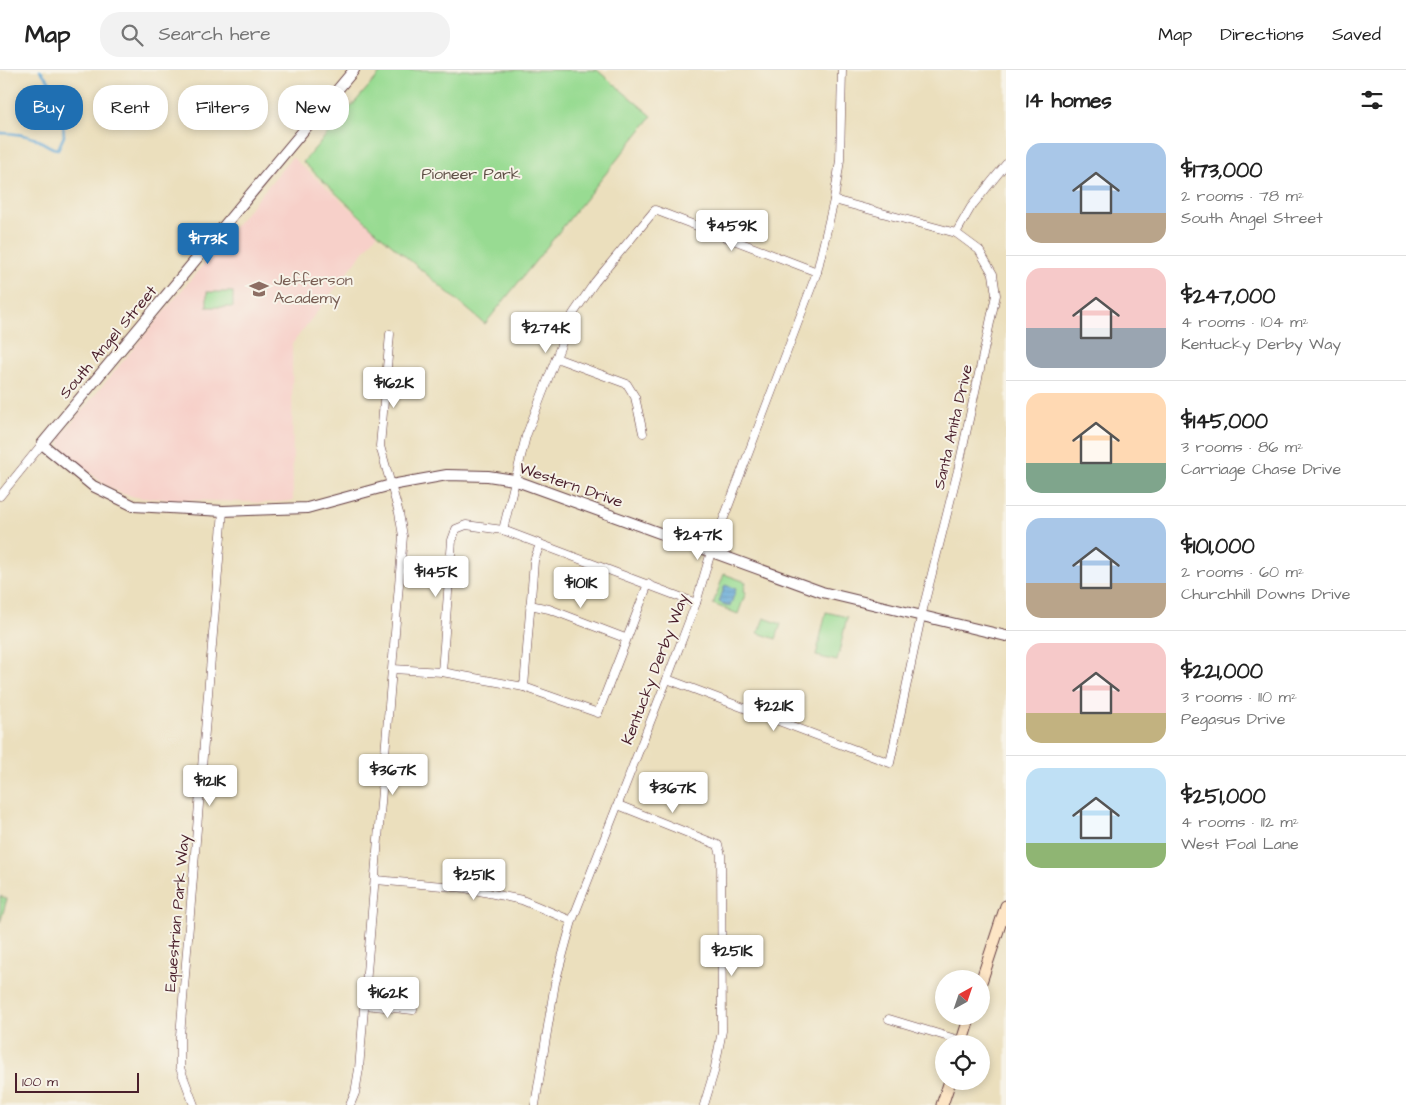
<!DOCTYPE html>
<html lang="en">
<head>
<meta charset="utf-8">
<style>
  body { margin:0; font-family:"Architects Daughter",sans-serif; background:#f2f2f2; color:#222; height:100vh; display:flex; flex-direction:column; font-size:19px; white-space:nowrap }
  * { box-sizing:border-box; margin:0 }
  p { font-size:16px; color:#767676 }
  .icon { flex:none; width:28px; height:28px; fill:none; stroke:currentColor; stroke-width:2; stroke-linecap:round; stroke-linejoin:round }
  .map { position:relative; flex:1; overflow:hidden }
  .drawer { display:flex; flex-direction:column; background:#fff; width:400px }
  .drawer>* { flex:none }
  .top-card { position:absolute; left:15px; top:15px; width:475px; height:45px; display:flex; gap:10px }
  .needle { width:32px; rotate:40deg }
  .controls { position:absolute; left:935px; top:900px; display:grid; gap:10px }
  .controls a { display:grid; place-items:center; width:55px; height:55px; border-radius:50%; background:#fff; box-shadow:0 2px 8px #0003; font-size:25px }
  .scale { position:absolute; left:15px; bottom:12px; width:124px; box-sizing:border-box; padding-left:5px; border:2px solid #4a1f2b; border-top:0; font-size:14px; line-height:18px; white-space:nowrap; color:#4a1f2b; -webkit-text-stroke:4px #f7f3e8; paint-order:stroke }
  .price { position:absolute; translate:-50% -42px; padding:0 11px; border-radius:5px; background:#fff; color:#222; font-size:16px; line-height:32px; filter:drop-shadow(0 1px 2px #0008) }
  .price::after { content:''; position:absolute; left:50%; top:30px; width:15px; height:11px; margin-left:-8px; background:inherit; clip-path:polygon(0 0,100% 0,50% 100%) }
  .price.current { background:#1f6fb2; color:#fff }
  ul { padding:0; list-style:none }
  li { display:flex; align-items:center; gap:15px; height:125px; padding:0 20px }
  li+li { border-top:1px solid #e0e0e0 }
  li span { display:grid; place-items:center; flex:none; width:140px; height:100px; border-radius:15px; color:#555 }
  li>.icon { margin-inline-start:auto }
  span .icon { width:60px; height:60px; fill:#fffc; stroke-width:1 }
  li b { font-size:21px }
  h2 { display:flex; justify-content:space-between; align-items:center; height:60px; padding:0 20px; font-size:21px }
  .pill { padding:0 18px; border-radius:20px; background:#fff; box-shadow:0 2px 8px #0003; font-size:18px; line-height:45px }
  .pill.current { background:#1f6fb2; color:#fff }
  header { display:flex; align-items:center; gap:30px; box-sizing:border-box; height:70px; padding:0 25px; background:#fff; border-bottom:1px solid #e0e0e0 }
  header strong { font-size:24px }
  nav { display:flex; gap:28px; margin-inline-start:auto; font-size:18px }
  .search { width:350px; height:45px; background:#f2f2f2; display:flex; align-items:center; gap:12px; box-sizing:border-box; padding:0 18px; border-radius:20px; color:#767676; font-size:19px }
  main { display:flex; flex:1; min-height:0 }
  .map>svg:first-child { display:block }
</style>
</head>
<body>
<header>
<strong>Map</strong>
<div class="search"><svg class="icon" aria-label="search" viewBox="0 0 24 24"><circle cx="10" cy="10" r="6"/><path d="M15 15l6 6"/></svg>Search here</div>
<nav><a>Map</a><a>Directions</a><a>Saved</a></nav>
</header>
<main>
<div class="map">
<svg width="1006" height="1035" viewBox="0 0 1006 1035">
  <defs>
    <pattern id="grass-tufts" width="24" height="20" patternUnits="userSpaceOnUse" patternTransform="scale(1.25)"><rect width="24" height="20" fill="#98db92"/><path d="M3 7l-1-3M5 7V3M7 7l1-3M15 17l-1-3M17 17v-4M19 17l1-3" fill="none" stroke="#84bc7e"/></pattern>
    <pattern id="water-rules" width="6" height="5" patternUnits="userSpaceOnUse" patternTransform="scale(1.25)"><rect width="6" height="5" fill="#60a8d7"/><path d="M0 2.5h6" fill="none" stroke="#5188af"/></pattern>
  </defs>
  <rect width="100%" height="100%" fill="#f7f3e8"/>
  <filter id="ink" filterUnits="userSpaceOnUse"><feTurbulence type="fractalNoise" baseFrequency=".02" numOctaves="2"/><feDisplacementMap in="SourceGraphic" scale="10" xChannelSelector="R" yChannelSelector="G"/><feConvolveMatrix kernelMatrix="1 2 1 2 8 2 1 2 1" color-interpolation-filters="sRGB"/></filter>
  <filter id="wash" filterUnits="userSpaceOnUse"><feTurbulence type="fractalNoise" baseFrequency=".0096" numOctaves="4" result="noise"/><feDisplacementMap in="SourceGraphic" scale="20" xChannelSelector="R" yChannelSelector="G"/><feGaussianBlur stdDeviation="1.12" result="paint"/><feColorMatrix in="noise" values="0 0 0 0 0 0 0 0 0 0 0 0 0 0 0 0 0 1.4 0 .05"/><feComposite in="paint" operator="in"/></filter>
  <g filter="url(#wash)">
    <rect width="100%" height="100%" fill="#ebdfbd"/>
    <!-- built -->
    <path fill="#f7d0c9" d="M 292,87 L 378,163 L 292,274 L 293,431 L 267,433 L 141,428 L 122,424 L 103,414 L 60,377 L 60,367 Z"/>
    <!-- grass -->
    <path fill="url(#grass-tufts)" stroke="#717d5e" d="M 0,826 L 7,829 L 0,853 Z"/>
    <!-- park -->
    <g fill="#98db92" stroke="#717d5e">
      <path d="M 383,0 L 597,0 L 652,46 L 485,254 L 378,163 L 303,92 Z"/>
      <rect x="207" y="222" width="26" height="15"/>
      <path d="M 724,504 L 746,512 L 744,521 L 746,522 L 738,544 L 713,534 Z"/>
      <path d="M 826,542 L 847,547 L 837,591 L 816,586 Z"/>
      <path d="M 764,548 L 781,554 L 776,569 L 758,563 Z"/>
    </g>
    <!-- water -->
    <path fill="url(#water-rules)" stroke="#556481" d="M 725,515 L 736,519 L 730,537 L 719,532 Z"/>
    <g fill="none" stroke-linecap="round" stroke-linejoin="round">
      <!-- stream -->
      <path stroke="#60a8d7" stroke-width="2.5" d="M 0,63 C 13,63 24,64 36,69 C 44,72 50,79 58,79 L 64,66 L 63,54 L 68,43 L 68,35 L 40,0"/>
    </g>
  </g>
  <g filter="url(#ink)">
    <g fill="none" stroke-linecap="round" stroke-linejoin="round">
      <!-- minor casing -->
      <g stroke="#623c41" stroke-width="9">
        <g id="minor">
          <path d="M 956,163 L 971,137 L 1006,94"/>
          <path d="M 556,288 L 627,314 L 635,327 L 643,363"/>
          <path d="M 0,426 L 42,374"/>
          <path d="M 503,460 L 526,366 L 573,244 L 595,212 L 655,140 L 817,202"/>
          <path d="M 530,535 L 549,539 L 625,568"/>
          <path d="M 393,599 L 442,602 L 524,617 L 598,643 L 648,514"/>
          <path d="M 442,602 L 452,470 L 456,459 L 466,455 L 503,460 L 696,533"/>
          <path d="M 667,609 L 890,693 L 921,547 L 958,400 L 996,225 L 993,204 L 979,180 L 956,163 L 834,130"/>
          <path d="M 524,617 L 534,491 L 540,474"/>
          <path d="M 618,735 L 718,775 L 721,785 L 722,961 L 714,1002 L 704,1035"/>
          <path d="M 376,810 L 465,818 L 522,830 L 572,851"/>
          <path d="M 365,935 L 413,940"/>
          <path d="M 889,949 L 962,971"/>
          <path d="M 194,1035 L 180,998 L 180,966 L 223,441"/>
          <path d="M 350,1035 L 355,1023 L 359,999 L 403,466 L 399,443 L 380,376 L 390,264"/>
          <path d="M 535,1035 L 555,913 L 572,851 L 667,609 L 696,533 L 711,482 L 817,202 L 834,130 L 840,90 L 842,0"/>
        </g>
      </g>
      <!-- tertiary casing -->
      <g stroke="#623c41" stroke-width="12">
        <path id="tertiary" d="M 354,0 L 42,374 L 93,416 L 134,436 L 223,441 L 307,438 L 391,415 L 447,405 L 488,406 L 514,410 L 822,522 L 1006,566"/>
      </g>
      <!-- secondary casing -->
      <g stroke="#623c41" stroke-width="13">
        <g id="secondary">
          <path d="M 981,912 L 1006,836"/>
          <path d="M 961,974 L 970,946"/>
          <path d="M 942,1035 L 950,1011"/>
        </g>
      </g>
      <!-- minor -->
      <use href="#minor" stroke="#fff" stroke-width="8"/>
      <!-- tertiary -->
      <use href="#tertiary" stroke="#fff" stroke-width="10"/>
      <!-- secondary -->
      <use href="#secondary" stroke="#fde5c5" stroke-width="11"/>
    </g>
  </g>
  <!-- icons -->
  <defs>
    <g id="school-bare" transform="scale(1.5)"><path d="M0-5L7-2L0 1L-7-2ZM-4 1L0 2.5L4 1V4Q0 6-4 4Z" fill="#8d6e63" stroke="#f7f3e8" stroke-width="2.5" paint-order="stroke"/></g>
  </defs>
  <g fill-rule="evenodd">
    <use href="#school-bare" x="259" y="219"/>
  </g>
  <g text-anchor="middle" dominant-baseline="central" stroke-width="4" stroke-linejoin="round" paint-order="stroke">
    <!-- park labels -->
    <g font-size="16" fill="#5e4e45" stroke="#f7f3e8">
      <text x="471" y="104">Pioneer Park</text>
    </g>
    <!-- education labels -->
    <g font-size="16" fill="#785e54" stroke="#f7f3e8" text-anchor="start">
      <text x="274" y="210">Jefferson<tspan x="274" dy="18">Academy</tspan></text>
    </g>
    <!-- street labels -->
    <g font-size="16" fill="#4a1f2b" stroke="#f7f3e8">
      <text transform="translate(108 272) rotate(-50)">South Angel Street</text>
      <text transform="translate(953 357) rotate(-77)">Santa Anita Drive</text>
      <text transform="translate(571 415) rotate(19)">Western Drive</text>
      <text transform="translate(655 599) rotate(-69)">Kentucky Derby Way</text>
      <text transform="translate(177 843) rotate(-85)">Equestrian Park Way</text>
    </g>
  </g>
</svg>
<div class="controls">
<a><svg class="needle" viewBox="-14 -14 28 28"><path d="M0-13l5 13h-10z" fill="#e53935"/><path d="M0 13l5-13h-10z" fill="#767676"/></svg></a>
<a><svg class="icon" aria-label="locate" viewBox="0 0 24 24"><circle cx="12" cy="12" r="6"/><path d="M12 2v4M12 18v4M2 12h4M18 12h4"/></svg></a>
</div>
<div class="scale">100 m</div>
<b class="price" style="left:732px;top:182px">$459K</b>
<b class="price current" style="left:208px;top:195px">$173K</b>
<b class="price" style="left:546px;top:284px">$274K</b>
<b class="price" style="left:394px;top:339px">$162K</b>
<b class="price" style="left:698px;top:491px">$247K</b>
<b class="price" style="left:436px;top:528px">$145K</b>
<b class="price" style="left:581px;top:539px">$101K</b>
<b class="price" style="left:774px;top:662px">$221K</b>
<b class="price" style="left:393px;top:726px">$367K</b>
<b class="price" style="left:210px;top:737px">$121K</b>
<b class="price" style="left:673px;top:744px">$367K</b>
<b class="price" style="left:474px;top:831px">$251K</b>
<b class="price" style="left:732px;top:907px">$251K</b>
<b class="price" style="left:388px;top:949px">$162K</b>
<div class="top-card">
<a class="pill current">Buy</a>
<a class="pill">Rent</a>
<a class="pill">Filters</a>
<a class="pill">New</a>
</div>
</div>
<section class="drawer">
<h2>14 homes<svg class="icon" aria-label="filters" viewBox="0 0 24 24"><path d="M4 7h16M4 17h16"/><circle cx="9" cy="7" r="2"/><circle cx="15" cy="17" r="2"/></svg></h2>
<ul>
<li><span style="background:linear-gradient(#a9c7e8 70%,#b9a48a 0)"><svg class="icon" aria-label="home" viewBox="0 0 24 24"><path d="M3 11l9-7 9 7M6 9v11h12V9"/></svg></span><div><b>$173,000</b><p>2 rooms · 78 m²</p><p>South Angel Street</p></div></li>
<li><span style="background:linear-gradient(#f6c9c9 60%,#9aa5b1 0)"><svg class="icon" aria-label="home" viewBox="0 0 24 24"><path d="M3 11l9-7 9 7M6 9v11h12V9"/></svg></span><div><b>$247,000</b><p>4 rooms · 104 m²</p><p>Kentucky Derby Way</p></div></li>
<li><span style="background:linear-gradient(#ffd9b3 70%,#7fa58c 0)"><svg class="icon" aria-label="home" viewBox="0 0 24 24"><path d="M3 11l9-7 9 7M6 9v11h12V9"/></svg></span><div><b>$145,000</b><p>3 rooms · 86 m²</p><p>Carriage Chase Drive</p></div></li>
<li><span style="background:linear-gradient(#a9c7e8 65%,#b9a48a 0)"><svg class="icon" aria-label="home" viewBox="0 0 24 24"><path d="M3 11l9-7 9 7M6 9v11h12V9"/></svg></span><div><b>$101,000</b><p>2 rooms · 60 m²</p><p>Churchhill Downs Drive</p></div></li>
<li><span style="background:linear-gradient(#f6c9c9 70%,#c2b280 0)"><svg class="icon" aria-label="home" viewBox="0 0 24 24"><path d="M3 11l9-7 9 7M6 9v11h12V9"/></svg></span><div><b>$221,000</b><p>3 rooms · 110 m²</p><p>Pegasus Drive</p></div></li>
<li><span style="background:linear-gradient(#bfe0f5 75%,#8fb573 0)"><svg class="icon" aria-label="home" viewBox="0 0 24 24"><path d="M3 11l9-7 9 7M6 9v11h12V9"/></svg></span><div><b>$251,000</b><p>4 rooms · 112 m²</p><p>West Foal Lane</p></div></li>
</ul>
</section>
</main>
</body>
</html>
